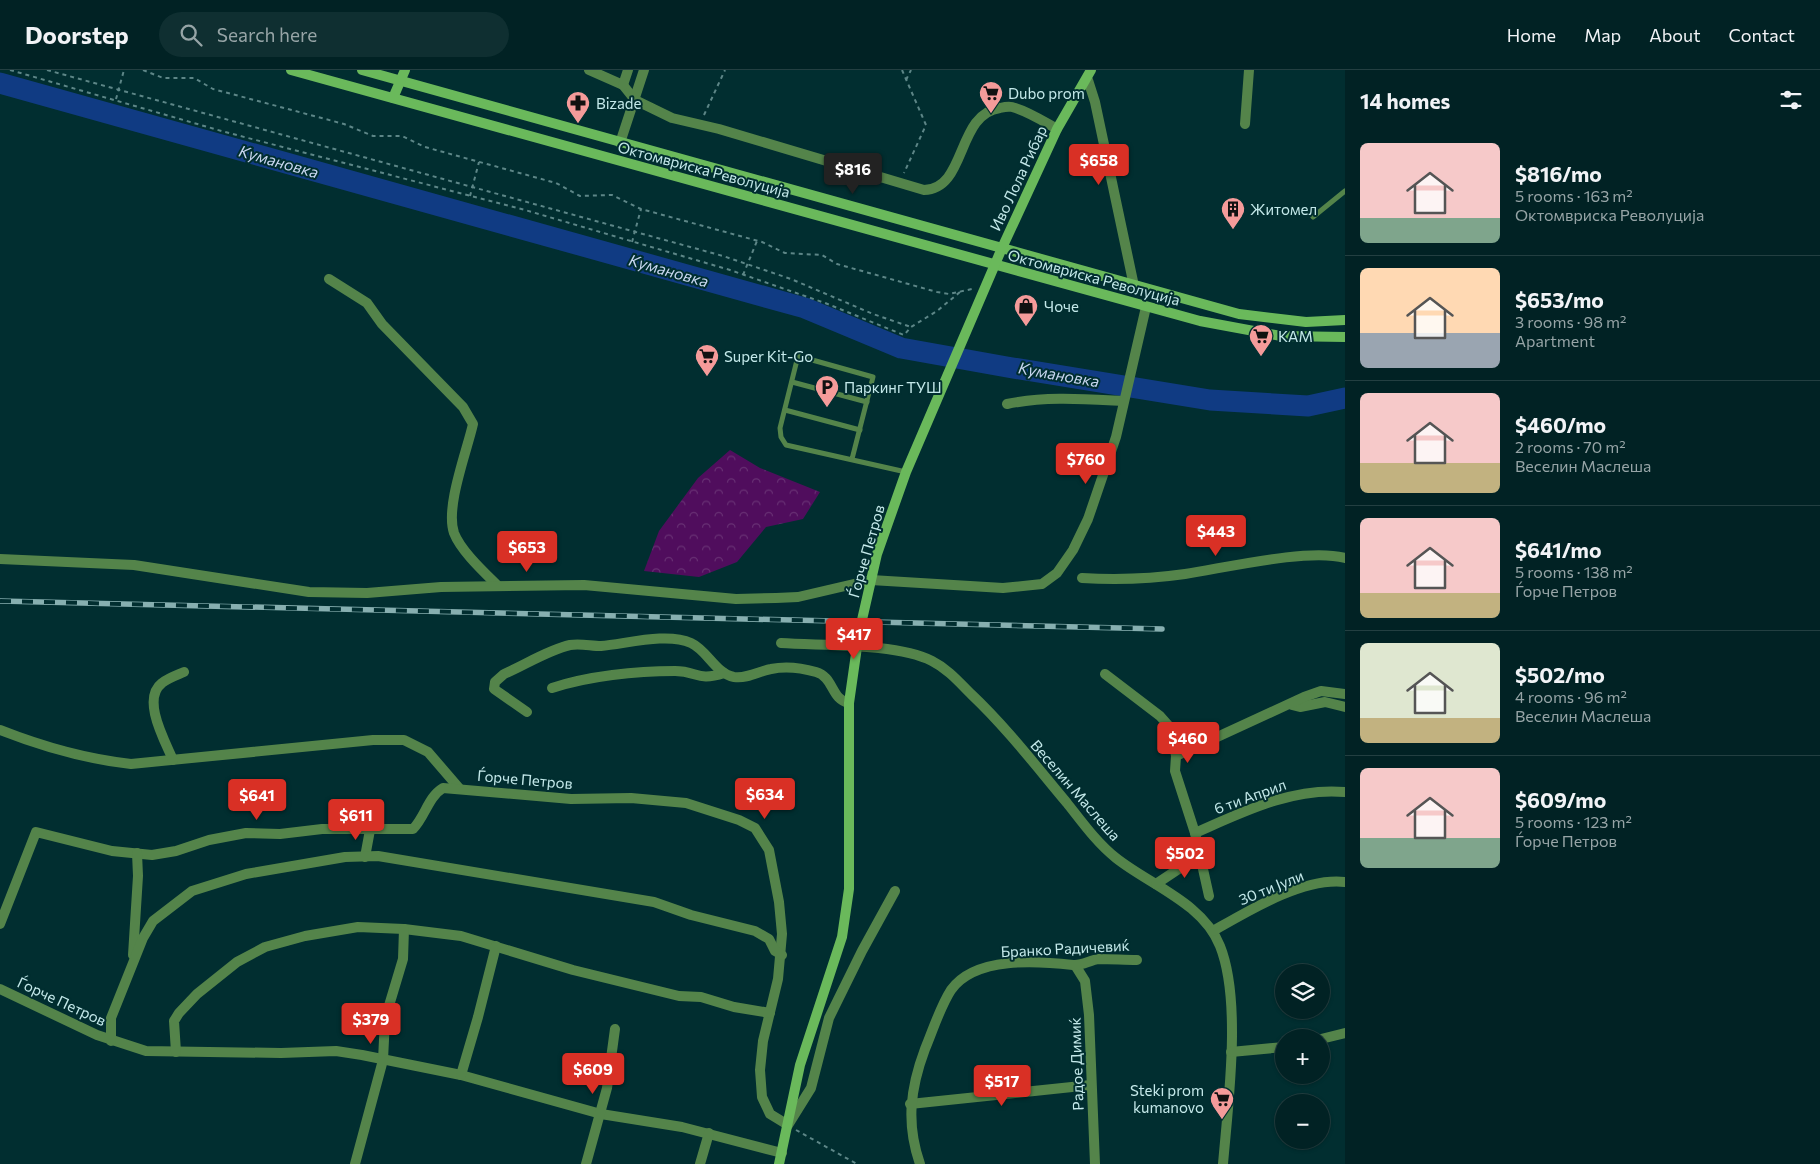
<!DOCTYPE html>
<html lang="en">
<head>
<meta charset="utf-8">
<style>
  body { margin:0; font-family:Commissioner,sans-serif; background:#0f2f31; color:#f1f3f6; height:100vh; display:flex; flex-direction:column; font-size:19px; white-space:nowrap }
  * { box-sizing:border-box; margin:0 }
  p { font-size:16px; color:#96a4a6 }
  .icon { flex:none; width:28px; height:28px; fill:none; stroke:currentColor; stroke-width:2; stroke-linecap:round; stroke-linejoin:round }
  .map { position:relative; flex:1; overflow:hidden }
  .panel { display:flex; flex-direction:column; background:#012224; width:475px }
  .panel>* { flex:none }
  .buttons { position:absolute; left:1275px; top:894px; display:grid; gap:10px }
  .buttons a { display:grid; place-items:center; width:55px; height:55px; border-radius:50%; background:#012224; box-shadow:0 1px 4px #0004,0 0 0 1px #233f41; font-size:25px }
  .price { position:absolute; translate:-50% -42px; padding:0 11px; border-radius:5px; background:#d93025; color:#fff; font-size:16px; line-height:32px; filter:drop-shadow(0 1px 2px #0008) }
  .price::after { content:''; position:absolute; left:50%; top:30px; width:15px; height:11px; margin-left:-8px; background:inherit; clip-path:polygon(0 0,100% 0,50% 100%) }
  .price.selected { background:#222; color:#fff }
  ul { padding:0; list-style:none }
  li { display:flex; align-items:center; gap:15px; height:125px; padding:0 15px }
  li+li { border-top:1px solid #233f41 }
  li span { display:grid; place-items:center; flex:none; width:140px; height:100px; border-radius:8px; color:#555 }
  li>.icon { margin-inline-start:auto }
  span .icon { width:60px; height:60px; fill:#fffc; stroke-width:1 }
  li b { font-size:21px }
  h2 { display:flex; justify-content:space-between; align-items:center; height:60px; padding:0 15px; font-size:21px }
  header { display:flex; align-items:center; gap:30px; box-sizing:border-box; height:70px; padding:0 25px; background:#012224; border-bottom:1px solid #233f41 }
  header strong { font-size:24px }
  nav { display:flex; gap:28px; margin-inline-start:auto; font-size:18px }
  .search { width:350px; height:45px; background:#0f2f31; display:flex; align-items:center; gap:12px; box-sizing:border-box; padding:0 18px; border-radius:28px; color:#96a4a6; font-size:19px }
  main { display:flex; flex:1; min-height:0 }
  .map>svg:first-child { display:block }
</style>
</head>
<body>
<header>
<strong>Doorstep</strong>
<div class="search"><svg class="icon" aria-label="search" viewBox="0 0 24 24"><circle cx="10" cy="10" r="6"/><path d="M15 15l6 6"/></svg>Search here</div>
<nav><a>Home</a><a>Map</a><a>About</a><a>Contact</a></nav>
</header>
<main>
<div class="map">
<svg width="1345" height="1094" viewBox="0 0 1345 1094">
  <defs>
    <pattern id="forest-crowns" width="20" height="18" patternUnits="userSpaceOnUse" patternTransform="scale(1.25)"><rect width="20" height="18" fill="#500d5d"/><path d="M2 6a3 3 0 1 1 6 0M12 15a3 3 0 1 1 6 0" fill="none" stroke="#683074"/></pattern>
  </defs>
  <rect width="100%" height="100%" fill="#012e30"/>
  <!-- forest -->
  <path fill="url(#forest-crowns)" d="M 730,380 L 760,398 L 820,422 L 803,449 L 766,457 L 737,492 L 699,507 L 644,501 L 659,461 L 698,408 Z"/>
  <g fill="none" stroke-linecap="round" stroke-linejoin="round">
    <!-- river -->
    <path stroke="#103b83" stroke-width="21" d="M 0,13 L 805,238 L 901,278 L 1007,297 L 1210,330 L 1308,336 L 1345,328"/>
    <!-- path -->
    <g stroke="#5d8687" stroke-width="2" stroke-dasharray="4 4" stroke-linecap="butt">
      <path d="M 10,0 L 225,62 L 525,140 L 730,200 L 825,233 L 904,265 L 911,257 L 937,241 L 960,222"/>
      <path d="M 47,0 L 723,186 L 791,209 L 873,244 L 911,257"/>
      <path d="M 143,0 L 163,8 L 194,8 L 213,19 L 344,54 L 373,66 L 402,66 L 425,77 L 556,113 L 580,126 L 612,125 L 641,139 L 762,172 L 785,183 L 822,185 L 837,194 L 937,222 L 949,224 L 972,219"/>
      <path d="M 902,0 L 926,55 L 904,103"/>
      <path d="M 906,10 L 911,0"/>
      <path d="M 116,29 L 124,0"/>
      <path d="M 704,45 L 725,0"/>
      <path d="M 470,126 L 479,92"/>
      <path d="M 632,172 L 641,139"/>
      <path d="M 743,205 L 757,171"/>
      <path d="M 796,1060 L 857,1094"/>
    </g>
    <!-- lane -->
    <g stroke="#54844a" stroke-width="5">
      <path d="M 1313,147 L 1345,121"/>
      <path d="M 792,312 L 867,332"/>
      <path d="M 785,340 L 860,360"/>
      <path d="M 852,389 L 873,307 L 798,286 L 780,358 L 781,367 L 786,375 L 906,402"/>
    </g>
    <!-- street -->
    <g stroke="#54844a" stroke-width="10">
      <path d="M 589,0 L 623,15 L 635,30 L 672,48 L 719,59 L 924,120 C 967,119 956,44 1000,38 C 1004,37 1008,36 1012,37 C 1028,41 1043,51 1057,59"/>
      <path d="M 1088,10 L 1095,32 L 1134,216"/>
      <path d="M 623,15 L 628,0"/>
      <path d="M 1245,54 L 1249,0"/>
      <path d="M 620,73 L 644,0"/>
      <path d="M 329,209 L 367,233 L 382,254 L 463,337 L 473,354 C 467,381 445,437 454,463 C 461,481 484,502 498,516"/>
      <path d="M 1007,334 C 1045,326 1084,329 1123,331"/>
      <path d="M 0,489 L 134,495 L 309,522 L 367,523 L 441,517 L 584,515 L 736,529 L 776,528 L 798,527 L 871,510 L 1003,518 L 1042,514 L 1057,503 L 1073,480 L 1088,449 L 1116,367 L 1146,237"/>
      <path d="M 1082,508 C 1117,510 1150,509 1185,504 C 1225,498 1308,478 1345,488"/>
      <path d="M 781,573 C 823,576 896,573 932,591 C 948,599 959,612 971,624 C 1006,657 1036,696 1067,733 C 1082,752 1097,773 1116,788 C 1150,815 1203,833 1220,876 C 1242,931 1228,1034 1223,1094"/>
      <path d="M 1105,604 L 1160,646 L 1168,655 L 1173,667 L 1176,686 L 1175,701 L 1195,763 L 1209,826"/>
      <path d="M 552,618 C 588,606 636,601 675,601 C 698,601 697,612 724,603"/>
      <path d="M 1292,635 L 1300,637 L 1325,632 L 1345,637"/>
      <path d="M 527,642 L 494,619 L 495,612 L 504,604 C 525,595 548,580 570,575 C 580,573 591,576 601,576 C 626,574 667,562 691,573 C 707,580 716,604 734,607 C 748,609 759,601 771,599 C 785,596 802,598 816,602 C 834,607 831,630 849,633"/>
      <path d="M 0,660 C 43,677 85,689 131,694 L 373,670 L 404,670 L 428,682 L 459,718"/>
      <path d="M 1176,686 L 1304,627 L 1321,621 L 1345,624"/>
      <path d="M 173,690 C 165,671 141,629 162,613 C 168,608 177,605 184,602"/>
      <path d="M 1195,763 C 1243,742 1292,717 1345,722"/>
      <path d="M 365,787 L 370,760"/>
      <path d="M 1156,814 L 1201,784"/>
      <path d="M 0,854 L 36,762 L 112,781 L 152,785 L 176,781 L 209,770 L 246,763 L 280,764 L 322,759 L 413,759 C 425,747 428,727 443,718 L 571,729 L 631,728 L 686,733 L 739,750 L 755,758 L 769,780 L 779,832 L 782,864 L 778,909 L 763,971 L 760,1000 L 762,1027 L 770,1044 L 788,1055 L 811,1018 L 829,948 L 862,881 L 895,821"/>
      <path d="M 1213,861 C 1248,841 1303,807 1345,812"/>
      <path d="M 133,885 L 138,806 L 137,783"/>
      <path d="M 1075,895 L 1085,911 L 1089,945 L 1095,1094"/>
      <path d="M 0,919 L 97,965 L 146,981 L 281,983 L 336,981 L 362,985 L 461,1005 L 601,1044 L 682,1057 L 782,1083"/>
      <path d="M 1321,969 L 1345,963"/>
      <path d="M 111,971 L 111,948 L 143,868 L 153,851 L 192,821 L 246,804 L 345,787 L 378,786 L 654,832 L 691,845 L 755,861 L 769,869 L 775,881 L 782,885"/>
      <path d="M 176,982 L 174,951 L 179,943 L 197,924 L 237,892 L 265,877 L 305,866 L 358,857 L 404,859 L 461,866 L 573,900 L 679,926 L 701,927 L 734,937 L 770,943"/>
      <path d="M 1231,982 L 1284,977"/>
      <path d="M 461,1005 L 478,947 L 496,876"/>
      <path d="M 910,1034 L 1091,1015"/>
      <path d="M 355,1094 L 383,990 L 385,949 L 403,889 L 404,859"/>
      <path d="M 586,1094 L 607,1018 L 615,959"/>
      <path d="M 700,1094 L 709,1063"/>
      <path d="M 920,1094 C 906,1054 910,1019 925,979 C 933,960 940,937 951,920 C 975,886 1038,891 1073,895 C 1082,896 1090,890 1099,889 C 1112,889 1125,890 1137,890"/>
    </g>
    <!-- secondary -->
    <g stroke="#6ab95b" stroke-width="10">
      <path d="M 291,0 L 1200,251 L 1281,266 L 1345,267"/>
      <path d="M 362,0 L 1239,244 L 1306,252 L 1345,250"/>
      <path d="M 393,28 L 405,0"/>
      <path d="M 779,1094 L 800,995 L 842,867 L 849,819 L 849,633 L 859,563 L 877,484 L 906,402 L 1002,178 L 1057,59 L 1091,0"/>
    </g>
    <!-- rail casing -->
    <g stroke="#87afb0" stroke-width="5.5">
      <path id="rail" d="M 0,531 L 1162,559"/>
    </g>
    <!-- rail -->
    <use href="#rail" stroke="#012e30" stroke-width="4" stroke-dasharray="11" stroke-linecap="butt"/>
  </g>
  <!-- icons -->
  <defs>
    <g id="supermarket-pin" transform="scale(1.25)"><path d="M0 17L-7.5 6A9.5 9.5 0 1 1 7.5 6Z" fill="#f59b9a" stroke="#012e30"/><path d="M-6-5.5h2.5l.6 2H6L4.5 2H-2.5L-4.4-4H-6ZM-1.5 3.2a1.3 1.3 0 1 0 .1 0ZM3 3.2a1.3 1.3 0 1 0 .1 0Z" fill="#111"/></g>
    <g id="pharmacy-pin" transform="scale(1.25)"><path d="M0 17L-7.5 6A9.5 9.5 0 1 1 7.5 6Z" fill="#f59b9a" stroke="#012e30"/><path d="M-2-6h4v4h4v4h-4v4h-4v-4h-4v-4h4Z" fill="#111"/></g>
    <g id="building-pin" transform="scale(1.25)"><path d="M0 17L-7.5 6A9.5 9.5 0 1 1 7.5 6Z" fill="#f59b9a" stroke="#012e30"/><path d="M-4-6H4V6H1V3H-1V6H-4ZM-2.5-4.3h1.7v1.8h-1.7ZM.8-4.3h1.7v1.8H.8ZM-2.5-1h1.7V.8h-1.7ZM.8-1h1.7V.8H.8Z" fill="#111"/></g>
    <g id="shop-pin" transform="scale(1.25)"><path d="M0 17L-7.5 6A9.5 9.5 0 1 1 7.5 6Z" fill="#f59b9a" stroke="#012e30"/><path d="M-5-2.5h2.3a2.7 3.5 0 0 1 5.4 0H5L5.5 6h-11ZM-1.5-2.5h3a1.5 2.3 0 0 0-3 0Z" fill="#111"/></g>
    <g id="parking-pin" transform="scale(1.25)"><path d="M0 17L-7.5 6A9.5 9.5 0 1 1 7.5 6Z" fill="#f59b9a" stroke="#012e30"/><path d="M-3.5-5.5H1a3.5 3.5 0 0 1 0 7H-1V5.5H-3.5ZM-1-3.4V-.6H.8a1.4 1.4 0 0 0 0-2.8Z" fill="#111"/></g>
  </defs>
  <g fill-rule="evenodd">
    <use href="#supermarket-pin" x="991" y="23"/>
    <use href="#pharmacy-pin" x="578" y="33"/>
    <use href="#building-pin" x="1233" y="139"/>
    <use href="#shop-pin" x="1026" y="236"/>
    <use href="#supermarket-pin" x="1261" y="266"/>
    <use href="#supermarket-pin" x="707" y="286"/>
    <use href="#parking-pin" x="827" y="317"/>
    <use href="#supermarket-pin" x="1222" y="1029"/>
  </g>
  <g text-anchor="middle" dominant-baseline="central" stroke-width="4" stroke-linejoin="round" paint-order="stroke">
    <!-- poi labels -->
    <g font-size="15" fill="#c4e9ea" stroke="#012e30" text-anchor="start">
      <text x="1008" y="23">Dubo prom</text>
      <text x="596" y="33">Bizade</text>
      <text x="1250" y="139">Житомел</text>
      <text x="1044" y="236">Чоче</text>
      <text x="1278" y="266">КАМ</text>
      <text x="724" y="286">Super Kit-Go</text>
      <text x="844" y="317">Паркинг ТУШ</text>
      <text x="1204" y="1020" text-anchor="end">Steki prom<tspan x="1204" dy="17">kumanovo</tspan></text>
    </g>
    <!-- street labels -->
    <g font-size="15" fill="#c4e9ea" stroke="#012e30">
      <text transform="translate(704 99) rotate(15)">Октомвриска Револуција</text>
      <text transform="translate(1018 108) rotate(-65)">Иво Лола Рибар</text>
      <text transform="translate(1094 207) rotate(15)">Октомвриска Револуција</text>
      <text transform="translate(866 481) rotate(-74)">Ѓорче Петров</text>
      <text transform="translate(525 709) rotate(5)">Ѓорче Петров</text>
      <text transform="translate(1076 720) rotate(49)">Веселин Маслеша</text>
      <text transform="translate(1250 726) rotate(-20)">6 ти Април</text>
      <text transform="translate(1271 817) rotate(-22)">30 ти Јули</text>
      <text transform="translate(1065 878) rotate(-3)">Бранко Радичевиќ</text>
      <text transform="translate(62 931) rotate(25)">Ѓорче Петров</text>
      <text transform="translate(1076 994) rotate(-92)">Радое Димиќ</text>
    </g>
    <!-- water labels -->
    <g font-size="16" font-style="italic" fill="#c7d6ef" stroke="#012e30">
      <text transform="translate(279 91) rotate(16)">Кумановка</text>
      <text transform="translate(669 200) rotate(16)">Кумановка</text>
      <text transform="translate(1059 304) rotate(10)">Кумановка</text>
    </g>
  </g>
</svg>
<div class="buttons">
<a><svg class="icon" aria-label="layers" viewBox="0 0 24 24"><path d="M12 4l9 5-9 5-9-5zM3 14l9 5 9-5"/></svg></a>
<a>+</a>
<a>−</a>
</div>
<b class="price" style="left:1099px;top:116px">$658</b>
<b class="price selected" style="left:853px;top:125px">$816</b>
<b class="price" style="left:1086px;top:415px">$760</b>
<b class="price" style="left:1216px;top:487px">$443</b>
<b class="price" style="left:527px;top:503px">$653</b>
<b class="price" style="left:854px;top:590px">$417</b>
<b class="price" style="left:1188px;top:694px">$460</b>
<b class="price" style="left:765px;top:750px">$634</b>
<b class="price" style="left:257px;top:751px">$641</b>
<b class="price" style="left:356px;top:771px">$611</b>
<b class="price" style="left:1185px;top:809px">$502</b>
<b class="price" style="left:371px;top:975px">$379</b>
<b class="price" style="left:593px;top:1025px">$609</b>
<b class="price" style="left:1002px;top:1037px">$517</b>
</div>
<section class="panel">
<h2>14 homes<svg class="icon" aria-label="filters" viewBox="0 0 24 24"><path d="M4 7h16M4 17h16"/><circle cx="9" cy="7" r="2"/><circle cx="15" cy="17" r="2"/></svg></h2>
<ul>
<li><span style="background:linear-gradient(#f6c9c9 75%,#7fa58c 0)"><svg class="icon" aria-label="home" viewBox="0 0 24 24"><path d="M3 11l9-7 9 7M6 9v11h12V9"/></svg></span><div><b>$816/mo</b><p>5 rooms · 163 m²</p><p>Октомвриска Револуција</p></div></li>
<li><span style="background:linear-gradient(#ffd9b3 65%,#9aa5b1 0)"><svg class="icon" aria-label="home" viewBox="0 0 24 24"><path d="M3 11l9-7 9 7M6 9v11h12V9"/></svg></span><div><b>$653/mo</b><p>3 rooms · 98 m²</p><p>Apartment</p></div></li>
<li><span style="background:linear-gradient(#f6c9c9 70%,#c2b280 0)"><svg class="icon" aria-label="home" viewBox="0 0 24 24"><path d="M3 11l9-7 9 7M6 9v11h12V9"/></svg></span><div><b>$460/mo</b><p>2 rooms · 70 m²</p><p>Веселин Маслеша</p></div></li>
<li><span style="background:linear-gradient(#f6c9c9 75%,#c2b280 0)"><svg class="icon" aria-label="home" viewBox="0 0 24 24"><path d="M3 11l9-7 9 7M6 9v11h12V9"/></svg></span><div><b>$641/mo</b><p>5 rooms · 138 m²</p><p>Ѓорче Петров</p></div></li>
<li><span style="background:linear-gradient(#dfe7d0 75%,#c2b280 0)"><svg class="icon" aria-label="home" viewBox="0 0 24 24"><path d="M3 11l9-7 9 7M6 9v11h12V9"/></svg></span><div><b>$502/mo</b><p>4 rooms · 96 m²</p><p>Веселин Маслеша</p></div></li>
<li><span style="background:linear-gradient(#f6c9c9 70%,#7fa58c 0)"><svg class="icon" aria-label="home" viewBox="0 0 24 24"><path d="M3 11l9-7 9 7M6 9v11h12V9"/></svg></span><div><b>$609/mo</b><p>5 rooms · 123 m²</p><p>Ѓорче Петров</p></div></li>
</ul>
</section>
</main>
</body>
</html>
